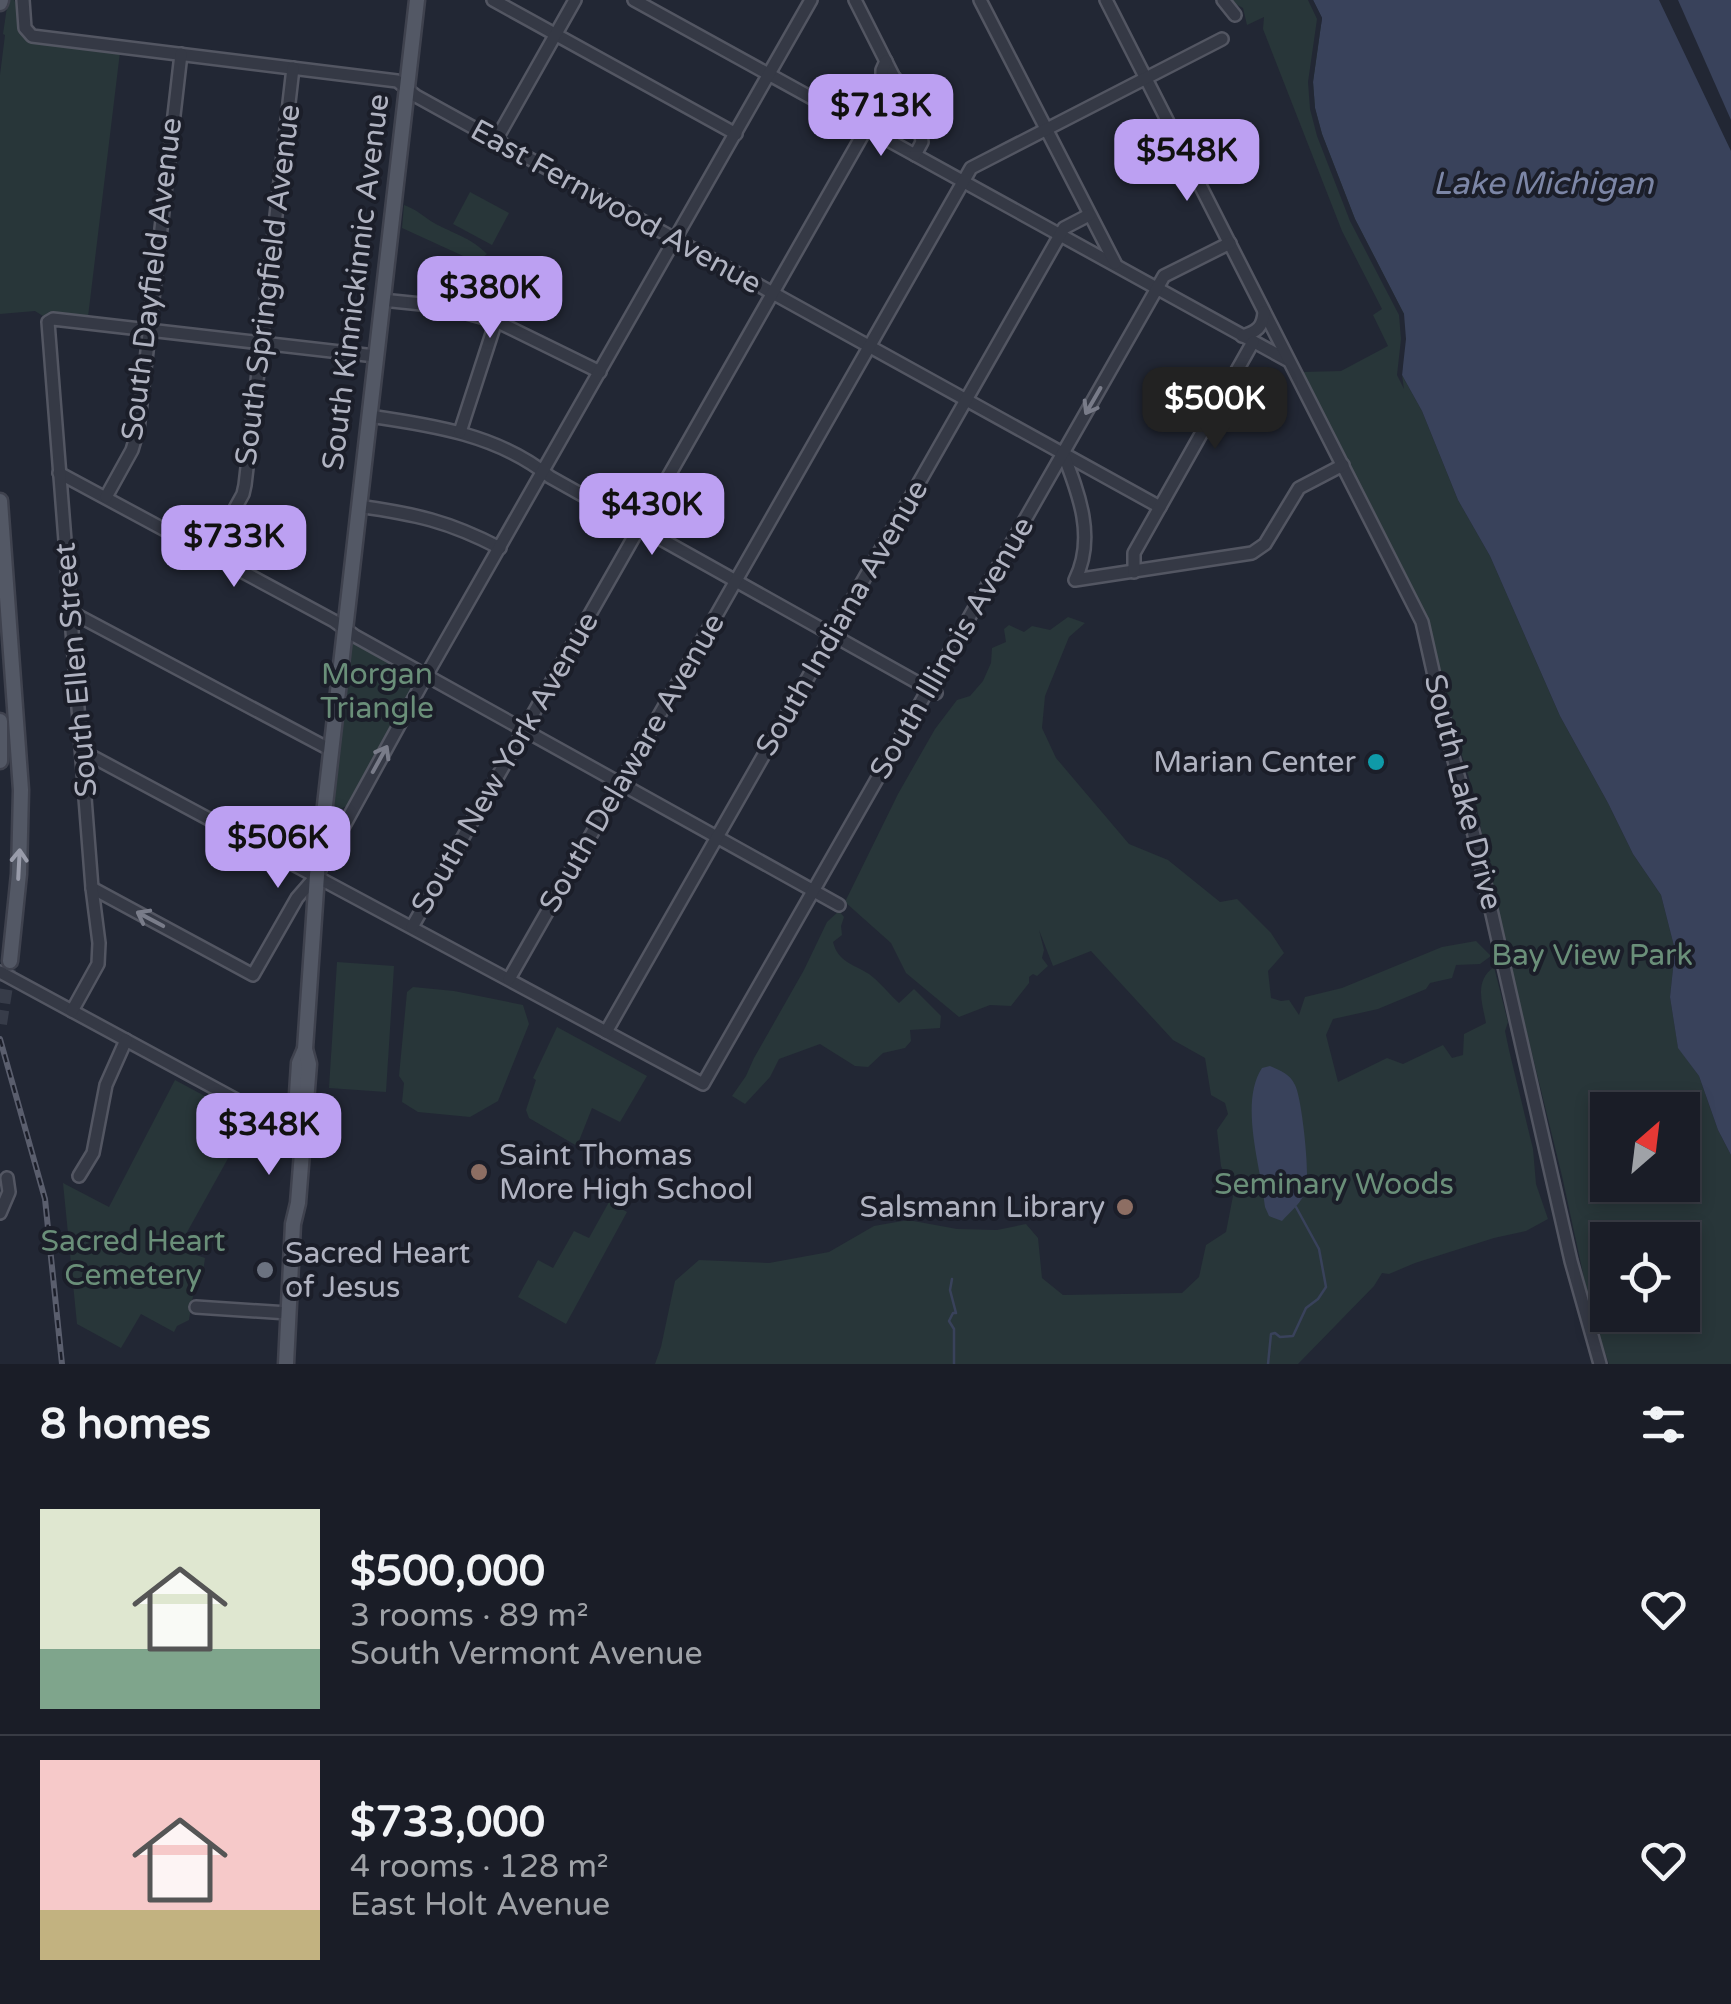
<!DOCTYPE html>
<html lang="en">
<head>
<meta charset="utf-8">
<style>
  body { margin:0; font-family:"Varela Round",sans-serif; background:#23262f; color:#f1f3f6; height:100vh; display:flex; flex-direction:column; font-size:38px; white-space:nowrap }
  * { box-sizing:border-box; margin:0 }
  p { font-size:32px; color:#9fa2a7 }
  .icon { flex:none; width:55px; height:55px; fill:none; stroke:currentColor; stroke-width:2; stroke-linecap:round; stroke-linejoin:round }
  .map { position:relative; height:1364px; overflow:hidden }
  .sheet { display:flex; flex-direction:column; background:#1a1d27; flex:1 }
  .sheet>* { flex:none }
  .needle { width:65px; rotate:28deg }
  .tools { position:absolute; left:1590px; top:1092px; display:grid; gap:20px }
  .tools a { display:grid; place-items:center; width:110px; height:110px; border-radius:0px; background:#1a1d27; box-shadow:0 5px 15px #0003,0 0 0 2px #383b44; font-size:50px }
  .price { position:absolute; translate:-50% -85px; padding:0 22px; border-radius:20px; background:#bca0f2; color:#111; font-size:32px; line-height:65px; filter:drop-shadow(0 2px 5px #0008) }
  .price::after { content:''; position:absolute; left:50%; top:60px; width:30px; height:22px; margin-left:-15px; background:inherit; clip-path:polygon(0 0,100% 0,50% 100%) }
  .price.active { background:#222; color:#fff }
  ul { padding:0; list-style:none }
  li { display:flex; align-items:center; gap:30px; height:250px; padding:0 40px }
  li+li { border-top:2px solid #383b44 }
  li span { display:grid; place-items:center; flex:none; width:280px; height:200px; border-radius:0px; color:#555 }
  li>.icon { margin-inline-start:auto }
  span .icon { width:120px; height:120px; fill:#fffc; stroke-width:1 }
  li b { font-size:42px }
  h2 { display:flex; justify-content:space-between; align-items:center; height:120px; padding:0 40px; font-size:42px }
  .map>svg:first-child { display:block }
</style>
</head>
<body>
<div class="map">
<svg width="1731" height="1364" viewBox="0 0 1731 1364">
  <rect width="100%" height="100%" fill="#222734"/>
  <!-- green -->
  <g fill="#283639" fill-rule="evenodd">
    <path d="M 8,0 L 14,0 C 21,12 15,29 28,40 L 120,52 L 88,317 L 51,313 L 43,316 L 35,311 L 0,314 L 0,75 L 5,35 L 3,34 Z"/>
    <path d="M 1228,0 L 1313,0 L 1404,314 L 1402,375 L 1422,411 L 1458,500 L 1490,556 L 1560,716 L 1608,803 L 1633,854 L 1661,895 L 1675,950 L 1670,997 L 1678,1047 L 1699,1076 L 1718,1130 L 1731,1155 L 1731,1364 L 1609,1364 L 1588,1303 L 1586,1287 L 1562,1176 L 1499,919 L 1474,794 L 1451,720 L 1426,616 L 1303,372 L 1341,371 L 1388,346 L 1373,315 L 1382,309 L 1342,231 L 1263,29 L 1264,17 L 1247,25 L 1243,8 ZM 1608,1110 L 1682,1110 L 1682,1185 L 1608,1185 ZM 1608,1240 L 1682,1240 L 1682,1315 L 1608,1315 Z"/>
    <path d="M 470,192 L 509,213 L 492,245 L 453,224 Z"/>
    <path d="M 404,205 C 416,209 424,217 434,223 C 454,234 470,237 487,254 L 479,260 L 479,263 L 491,267 L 490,272 L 471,267 L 472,260 L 402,228 Z"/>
    <path d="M 1068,617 L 1085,623 L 1069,637 L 1045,696 L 1042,728 L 1056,758 L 1129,844 L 1168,860 L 1220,902 L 1237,899 L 1271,933 L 1284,953 L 1268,971 L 1271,998 L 1281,1001 L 1289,1000 L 1299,1015 L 1305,997 L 1342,988 L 1442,947 L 1476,941 L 1491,956 L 1480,964 L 1456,965 L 1452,978 L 1430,983 L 1426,989 L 1378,1009 L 1333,1019 L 1326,1035 L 1338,1082 L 1387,1058 L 1403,1064 L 1443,1045 L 1452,1058 L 1463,1055 L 1464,1034 L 1486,1023 C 1482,1002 1474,981 1494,967 L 1508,1022 L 1505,1031 L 1509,1050 L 1533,1149 L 1536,1184 L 1548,1219 L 1526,1231 L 1494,1238 L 1415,1263 L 1389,1274 L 1382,1273 L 1374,1286 L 1298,1364 L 655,1364 L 661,1347 L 675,1281 L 699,1260 L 769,1263 L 829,1252 L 874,1226 L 908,1220 L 957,1229 L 997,1230 L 1026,1224 L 1038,1238 L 1042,1278 L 1063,1295 L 1182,1293 L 1199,1277 L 1206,1245 L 1226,1232 L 1233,1196 L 1221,1166 L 1217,1130 L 1228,1114 L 1225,1103 L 1211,1095 L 1205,1058 L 1173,1040 L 1091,951 L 1053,966 L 1039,930 L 1044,950 L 1042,958 L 1048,966 L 1037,976 L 1033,974 L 1029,977 L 1029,983 L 1011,1006 L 990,1005 L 959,1017 L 906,973 L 891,943 L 845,902 L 898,794 L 935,729 L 957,700 L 970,696 L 983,681 L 991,663 L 992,648 L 1006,642 L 1004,629 L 1009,625 L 1024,632 L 1032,626 L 1050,630 Z"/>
    <path d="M 356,642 L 419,679 L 346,806 L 336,812 L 332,808 L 350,646 Z"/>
    <path d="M 839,911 L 844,917 L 841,926 L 842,935 L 833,942 C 838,962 853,964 869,974 C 879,981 889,994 899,1003 L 914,989 L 941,1016 L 940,1028 L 910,1030 L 911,1041 L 905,1048 L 883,1053 L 868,1067 L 855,1066 L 820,1044 L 779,1059 L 770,1077 L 745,1104 L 732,1096 L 746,1076 L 754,1058 L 804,970 L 827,922 Z"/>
    <path d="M 337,962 L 394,966 L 386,1092 L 329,1088 Z"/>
    <path d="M 413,987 L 454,991 L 523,1005 L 529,1024 L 498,1101 L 470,1117 L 418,1112 L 402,1102 L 404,1083 L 399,1076 L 407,992 Z"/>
    <path d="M 557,1027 L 647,1076 L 620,1122 L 592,1108 L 577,1146 L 529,1118 L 526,1110 L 536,1080 L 533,1078 Z"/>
    <path d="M 175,1080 L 240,1115 L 230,1135 L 237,1138 L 236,1144 L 186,1234 L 194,1240 L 188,1245 L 193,1254 L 205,1258 L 203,1272 L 193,1296 L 189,1320 L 177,1326 L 174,1332 L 141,1314 L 121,1348 L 77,1324 L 63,1183 L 109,1207 Z"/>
    <path d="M 609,1202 L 627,1212 L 566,1324 L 518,1297 L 538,1260 L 553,1268 L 574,1231 L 589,1238 Z"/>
  </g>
  <!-- water -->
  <g fill="#39425b">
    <path d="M 1313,0 L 1659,0 L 1731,151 L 1731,1155 L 1718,1130 L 1699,1076 L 1678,1048 L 1670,997 L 1675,950 L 1661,895 L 1633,854 L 1608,803 L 1560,716 L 1490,556 L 1458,500 L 1422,411 L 1402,375 L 1404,314 L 1355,219 L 1322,134 L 1315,108 L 1313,82 L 1322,18 Z"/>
    <path d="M 1678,0 L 1731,0 L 1731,120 Z"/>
    <path d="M 1270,1066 C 1281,1071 1290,1074 1295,1085 C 1302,1098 1310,1175 1306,1189 C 1303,1202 1290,1212 1282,1221 L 1269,1216 L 1265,1207 C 1261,1167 1239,1103 1262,1068 Z"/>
  </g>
  <!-- pier -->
  <path fill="#222734" d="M 1308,0 L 1313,0 L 1322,18 L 1313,82 L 1315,108 L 1322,134 L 1355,219 L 1404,314 L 1406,339 L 1402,375 L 1404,389 L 1397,375 L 1401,339 L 1399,315 L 1350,221 L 1317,136 L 1310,109 L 1308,82 L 1317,19 Z"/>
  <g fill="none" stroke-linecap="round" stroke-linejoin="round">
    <!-- stream -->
    <g stroke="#39425b" stroke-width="2.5">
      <path d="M 952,1279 L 950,1290 L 956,1313 L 953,1313 L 949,1321 L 954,1329 L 954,1364"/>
      <path d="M 1268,1364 L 1271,1334 L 1275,1333 L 1280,1337 L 1293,1336 L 1306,1308 L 1318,1299 L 1326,1287 L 1319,1249 L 1296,1207"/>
    </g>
    <!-- major-tunnel -->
    <path stroke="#373c49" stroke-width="14" stroke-dasharray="14 7" stroke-linecap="butt" d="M 0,1024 L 10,961"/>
    <!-- minor casing -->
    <g stroke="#535662" stroke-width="16">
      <g id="minor">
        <path d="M 23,0 L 25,28 L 32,36 L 397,81 L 416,96 L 1160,507"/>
        <path d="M 493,0 L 736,134"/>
        <path d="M 634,0 L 1287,360"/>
        <path d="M 855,0 L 920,129 L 922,142 L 915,155"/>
        <path d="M 980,0 L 1115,263"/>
        <path d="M 1106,0 L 1422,622 L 1448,738 L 1474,835 L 1571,1261 L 1600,1364"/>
        <path d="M 1223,0 L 1235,15"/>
        <path d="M 882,96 L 882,70 L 886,61"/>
        <path d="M 496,140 L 575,0"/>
        <path d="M 382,300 L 441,306 L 496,321 L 600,372"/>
        <path d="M 1242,336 C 1257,332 1263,327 1264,312"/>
        <path d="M 369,416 C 432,425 499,435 550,477 L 936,693"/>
        <path d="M 460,432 L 496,321"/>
        <path d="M 1063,453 C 1079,494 1096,538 1075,580 L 1252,553 L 1265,544 L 1299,488 L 1343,465"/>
        <path d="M 59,473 L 334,621 L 355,636 L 839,905"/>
        <path d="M 106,497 L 132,450 L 138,430 L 181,54"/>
        <path d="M 358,506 C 415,514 448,521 500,548"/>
        <path d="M 210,554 L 243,494 L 245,485 L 293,68"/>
        <path d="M 1134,572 L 1134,553 L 1253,342"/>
        <path d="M 71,612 L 331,750"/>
        <path d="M 82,751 L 703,1084 L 1164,276 L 1230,243"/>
        <path d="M 92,888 L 253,975 L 297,898 L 317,875 L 430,669 L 811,0"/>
        <path d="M 412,927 L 895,78"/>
        <path d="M 0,972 L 255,1110 L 294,1130 L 303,1132"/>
        <path d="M 509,979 L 971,168 L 1222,39"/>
        <path d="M 72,1011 L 98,964 L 99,943 L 92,888 L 48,322 L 53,319 L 375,356"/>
        <path d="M 606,1032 L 1060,235 L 1064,228 L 1089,215"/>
        <path d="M 79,1176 L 93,1153 L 106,1085 L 126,1040"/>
        <path d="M 0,1213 L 9,1192 L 7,1178"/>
        <path d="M 196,1307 L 288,1313"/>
      </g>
    </g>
    <!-- major casing -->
    <g stroke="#3f424e" stroke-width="19">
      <g id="major">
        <path d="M 0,3 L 1,0"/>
        <path d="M 0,501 L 21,790 L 19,874 L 10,961"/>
        <path d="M 0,721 L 0,761"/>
        <path d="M 296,1109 L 299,1063 L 305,1049"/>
        <path d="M 276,1121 L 289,1116 L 296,1106"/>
        <path d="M 286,1364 L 293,1224 L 298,1203 L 309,1064 L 305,1049 L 317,875 L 417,0"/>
      </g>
    </g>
    <!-- minor -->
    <use href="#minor" stroke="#353945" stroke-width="11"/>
    <!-- major -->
    <use href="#major" stroke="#535865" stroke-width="14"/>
    <!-- rail casing -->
    <g stroke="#5a5e6d" stroke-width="6">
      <path id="rail" d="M 0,1039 L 45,1199 L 62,1364"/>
    </g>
    <!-- rail -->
    <use href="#rail" stroke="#1b1e29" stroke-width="2.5" stroke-dasharray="8" stroke-linecap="butt"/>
  </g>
  <!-- one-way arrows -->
  <defs><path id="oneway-shaft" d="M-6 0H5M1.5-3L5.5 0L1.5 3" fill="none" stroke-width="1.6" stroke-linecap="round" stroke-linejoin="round" transform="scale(2.5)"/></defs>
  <g stroke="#797c89">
    <use href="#oneway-shaft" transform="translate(1093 401) rotate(120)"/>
    <use href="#oneway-shaft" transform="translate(380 759) rotate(-61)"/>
    <use href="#oneway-shaft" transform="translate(150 919) rotate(-152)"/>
  </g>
  <use stroke="#999caa" href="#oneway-shaft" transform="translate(19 864) rotate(-87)"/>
  <!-- markers -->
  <circle fill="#0f9aa8" stroke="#1b1e29" stroke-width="4" cx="1376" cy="762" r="10"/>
  <g fill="#8d6e63" stroke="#1b1e29" stroke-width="4">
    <circle cx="479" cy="1172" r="10"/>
    <circle cx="1125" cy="1207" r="10"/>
  </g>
  <circle fill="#6b7280" stroke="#1b1e29" stroke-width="4" cx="265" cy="1270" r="10"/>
  <g text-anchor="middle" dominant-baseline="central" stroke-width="8" stroke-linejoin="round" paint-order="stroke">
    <!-- street labels -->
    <g font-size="30" fill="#b0b3c1" stroke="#1b1e29">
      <text transform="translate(616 207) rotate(29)">East Fernwood Avenue</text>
      <text transform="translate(152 279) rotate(-83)">South Dayfield Avenue</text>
      <text transform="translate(356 282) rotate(-83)">South Kinnickinnic Avenue</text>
      <text transform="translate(268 285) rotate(-83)">South Springfield Avenue</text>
      <text transform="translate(842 618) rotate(-60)">South Indiana Avenue</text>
      <text transform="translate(952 648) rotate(-60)">South Illinois Avenue</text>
      <text transform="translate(76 670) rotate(-95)">South Ellen Street</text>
      <text transform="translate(505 763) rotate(-60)">South New York Avenue</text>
      <text transform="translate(632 763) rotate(-60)">South Delaware Avenue</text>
      <text transform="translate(1463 792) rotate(76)">South Lake Drive</text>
    </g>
    <!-- park labels -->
    <g font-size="30" fill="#6a8f79" stroke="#1b1e29">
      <text x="377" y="674">Morgan<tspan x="377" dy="34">Triangle</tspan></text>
      <text x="1592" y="955">Bay View Park</text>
      <text x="1334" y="1184">Seminary Woods</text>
      <text x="133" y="1241">Sacred Heart<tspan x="133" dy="34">Cemetery</tspan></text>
    </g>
    <!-- poi labels -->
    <g font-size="30" fill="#b0b3c1" stroke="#1b1e29" text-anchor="end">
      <text x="1356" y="762">Marian Center</text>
      <text x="499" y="1155" text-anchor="start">Saint Thomas<tspan x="499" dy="34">More High School</tspan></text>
      <text x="1105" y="1207">Salsmann Library</text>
      <text x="285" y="1253" text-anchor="start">Sacred Heart<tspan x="285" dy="34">of Jesus</tspan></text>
    </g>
    <!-- water labels -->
    <g font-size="32" font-style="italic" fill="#7c86a6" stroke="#1b1e29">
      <text x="1543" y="184">Lake Michigan</text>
    </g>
  </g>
</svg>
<div class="tools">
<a><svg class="needle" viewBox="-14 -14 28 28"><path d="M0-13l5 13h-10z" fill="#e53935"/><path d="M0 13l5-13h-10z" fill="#9fa2a7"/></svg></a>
<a><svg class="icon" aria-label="locate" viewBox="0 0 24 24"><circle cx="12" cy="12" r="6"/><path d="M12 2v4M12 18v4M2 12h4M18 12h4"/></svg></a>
</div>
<b class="price" style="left:881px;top:159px">$713K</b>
<b class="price" style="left:1187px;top:204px">$548K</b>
<b class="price" style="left:490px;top:341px">$380K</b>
<b class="price active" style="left:1215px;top:452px">$500K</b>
<b class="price" style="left:652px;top:558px">$430K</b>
<b class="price" style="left:234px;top:590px">$733K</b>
<b class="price" style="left:278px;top:891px">$506K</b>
<b class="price" style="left:269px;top:1178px">$348K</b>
</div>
<section class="sheet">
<h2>8 homes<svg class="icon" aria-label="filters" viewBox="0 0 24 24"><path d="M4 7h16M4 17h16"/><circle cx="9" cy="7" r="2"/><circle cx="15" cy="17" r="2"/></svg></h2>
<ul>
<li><span style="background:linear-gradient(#dfe7d0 70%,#7fa58c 0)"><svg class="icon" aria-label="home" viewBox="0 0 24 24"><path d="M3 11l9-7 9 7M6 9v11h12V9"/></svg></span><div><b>$500,000</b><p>3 rooms · 89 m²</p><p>South Vermont Avenue</p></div><svg class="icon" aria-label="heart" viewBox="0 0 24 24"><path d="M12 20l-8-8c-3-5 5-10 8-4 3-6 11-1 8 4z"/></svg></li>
<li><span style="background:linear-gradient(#f6c9c9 75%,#c2b280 0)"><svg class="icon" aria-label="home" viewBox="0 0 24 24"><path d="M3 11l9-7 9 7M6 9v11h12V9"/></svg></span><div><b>$733,000</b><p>4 rooms · 128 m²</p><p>East Holt Avenue</p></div><svg class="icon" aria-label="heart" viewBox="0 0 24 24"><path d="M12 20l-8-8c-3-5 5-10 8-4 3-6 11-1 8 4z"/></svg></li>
</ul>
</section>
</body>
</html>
